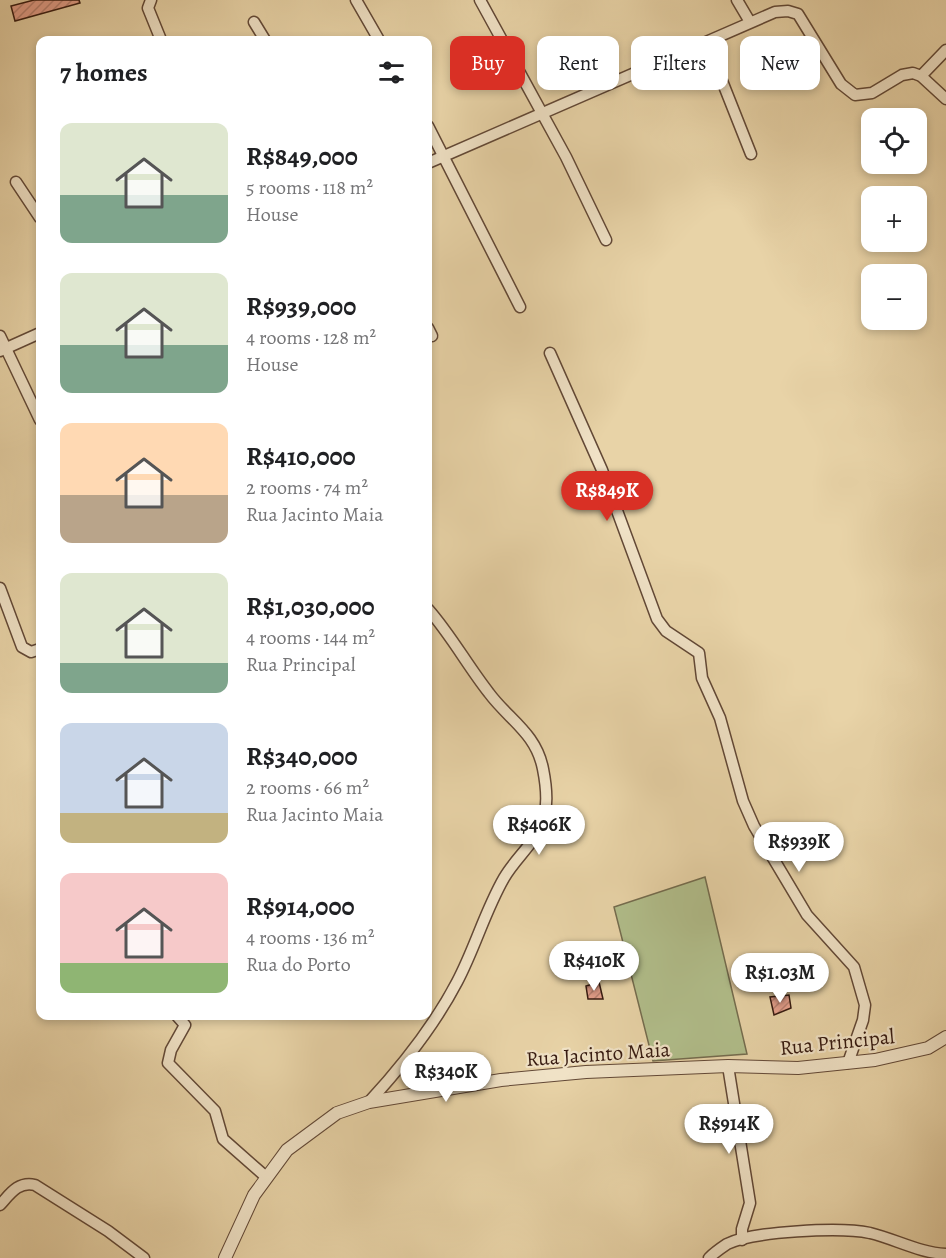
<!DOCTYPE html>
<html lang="en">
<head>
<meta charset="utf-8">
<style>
  body { margin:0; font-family:Alegreya,serif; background:#f6f6f6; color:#202124; height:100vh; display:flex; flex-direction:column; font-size:22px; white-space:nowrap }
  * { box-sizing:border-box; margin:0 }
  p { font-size:20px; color:#757577 }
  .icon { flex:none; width:33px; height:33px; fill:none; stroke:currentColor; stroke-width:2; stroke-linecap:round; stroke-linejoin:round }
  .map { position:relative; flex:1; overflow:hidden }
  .side { position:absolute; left:36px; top:36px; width:396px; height:984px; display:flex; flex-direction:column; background:#fff; border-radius:12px; box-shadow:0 3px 9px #0003 }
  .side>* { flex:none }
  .top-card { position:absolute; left:450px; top:36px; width:405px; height:54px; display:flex; gap:12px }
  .tools { position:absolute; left:861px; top:108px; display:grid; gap:12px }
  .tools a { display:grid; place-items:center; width:66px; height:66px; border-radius:12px; background:#fff; box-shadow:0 3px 9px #0003; font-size:30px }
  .price { position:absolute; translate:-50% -51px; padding:0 14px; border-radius:21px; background:#fff; color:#222; font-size:20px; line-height:39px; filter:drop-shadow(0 2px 3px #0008) }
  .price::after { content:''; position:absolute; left:50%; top:36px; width:18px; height:14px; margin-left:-9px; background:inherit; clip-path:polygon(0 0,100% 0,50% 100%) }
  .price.selected { background:#d93025; color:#fff }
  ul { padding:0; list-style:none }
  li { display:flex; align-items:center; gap:18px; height:150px; padding:0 24px }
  li span { display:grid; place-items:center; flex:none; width:168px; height:120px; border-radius:12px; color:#555 }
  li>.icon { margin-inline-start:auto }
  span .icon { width:72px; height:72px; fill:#fffc; stroke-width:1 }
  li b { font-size:26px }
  h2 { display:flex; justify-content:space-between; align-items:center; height:72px; padding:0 24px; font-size:26px }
  .chip { padding:0 21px; border-radius:12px; background:#fff; box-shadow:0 3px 9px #0003; font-size:21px; line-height:54px }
  .chip.selected { background:#d93025; color:#fff }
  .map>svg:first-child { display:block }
</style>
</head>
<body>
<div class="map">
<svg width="946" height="1258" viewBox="0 0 946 1258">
  <defs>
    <pattern id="building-hatch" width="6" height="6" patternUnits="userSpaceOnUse" patternTransform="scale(1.5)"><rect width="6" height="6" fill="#e6a08c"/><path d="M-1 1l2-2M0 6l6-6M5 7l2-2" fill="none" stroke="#bb8271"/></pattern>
  </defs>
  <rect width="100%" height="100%" fill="#e8d3a7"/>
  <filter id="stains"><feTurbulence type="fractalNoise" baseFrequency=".00333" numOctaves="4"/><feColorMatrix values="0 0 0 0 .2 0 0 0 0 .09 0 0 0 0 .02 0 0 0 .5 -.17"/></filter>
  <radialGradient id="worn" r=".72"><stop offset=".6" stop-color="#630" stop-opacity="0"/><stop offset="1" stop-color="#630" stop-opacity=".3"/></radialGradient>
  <!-- grass -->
  <path fill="#b1be8b" stroke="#746c4e" stroke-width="1.5" d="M 705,877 L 747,1054 L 653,1061 L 614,907 Z"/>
  <!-- building -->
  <g fill="url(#building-hatch)" stroke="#361a10" stroke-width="1.5">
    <path d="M 34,0 L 79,0 L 80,3 L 15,21 L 11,6 Z"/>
    <path d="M 599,982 L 603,999 L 588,999 L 586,986 Z"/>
    <path d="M 789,995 L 791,1008 L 774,1015 L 770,997 Z"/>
  </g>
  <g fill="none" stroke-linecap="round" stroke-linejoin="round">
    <!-- minor casing -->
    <g stroke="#624836" stroke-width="13">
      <g id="minor">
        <path d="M 151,0 L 148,8 L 161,40"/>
        <path d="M 356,0 L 379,40"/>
        <path d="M 480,0 L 566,157 L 606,240"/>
        <path d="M 737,0 L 750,22"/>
        <path d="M 254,22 L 265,40"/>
        <path d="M 707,43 L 751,154"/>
        <path d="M 921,76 L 946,50"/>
        <path d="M 428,126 L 520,307"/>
        <path d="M 428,163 L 775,12 L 788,11 L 798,14 L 841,84 L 855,95 L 872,93 L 902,75 L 913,73 L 921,76 L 946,99"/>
        <path d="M 16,182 L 40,218"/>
        <path d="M 428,328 L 432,336"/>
        <path d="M 0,336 L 40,420"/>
        <path d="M 0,351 L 40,333"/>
        <path d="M 550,353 L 602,470 L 657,619 L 666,631 L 699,653 L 702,678 L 720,718 L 743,801 L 754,826 L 807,915 L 854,967 L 865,1005 L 863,1020 L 848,1063"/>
        <path d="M 0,588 L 22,647 L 31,652 L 40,649"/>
        <path d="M 177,1016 L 185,1025 L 171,1050 L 168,1063 L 215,1111 L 223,1139 L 265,1176"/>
        <path d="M 728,1066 L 750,1203 L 742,1229 L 742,1240"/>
        <path d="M 369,1102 C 403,1065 434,1026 457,982 C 475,948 485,911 504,878 C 516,857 537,842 544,818 C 548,803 546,784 543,769 C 536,733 509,720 489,693 C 467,665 451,635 428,609"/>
        <path d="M 0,1205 C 10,1194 18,1181 35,1185 L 108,1231 L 144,1258"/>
        <path d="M 709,1258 C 714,1253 721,1248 727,1244 C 753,1231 841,1227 870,1233 C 895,1239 920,1253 946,1254"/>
      </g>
    </g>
    <!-- tertiary casing -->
    <g stroke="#624836" stroke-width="14">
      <path id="tertiary" d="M 225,1258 L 254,1195 L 287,1150 L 337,1113 L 369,1102 L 501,1080 L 586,1072 L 728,1066 L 798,1068 L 875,1060 L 928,1048 L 946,1037"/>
    </g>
    <!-- minor -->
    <use href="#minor" stroke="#f0e2c6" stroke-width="10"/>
    <!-- tertiary -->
    <use href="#tertiary" stroke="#f0e2c6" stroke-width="12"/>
  </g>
  <g text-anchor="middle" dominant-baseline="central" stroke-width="4.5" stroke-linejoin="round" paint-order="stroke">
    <!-- street labels -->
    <g font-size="21" fill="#361a10" stroke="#f0e2c6">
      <text transform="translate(837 1042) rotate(-6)">Rua Principal</text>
      <text transform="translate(598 1054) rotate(-4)">Rua Jacinto Maia</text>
    </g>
  </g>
  <rect width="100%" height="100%" filter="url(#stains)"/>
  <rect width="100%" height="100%" fill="url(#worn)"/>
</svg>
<div class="tools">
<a><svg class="icon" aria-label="locate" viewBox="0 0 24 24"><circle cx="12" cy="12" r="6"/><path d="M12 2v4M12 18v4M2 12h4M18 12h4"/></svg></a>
<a>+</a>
<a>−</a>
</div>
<b class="price selected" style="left:607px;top:522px">R$849K</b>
<b class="price" style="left:539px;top:856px">R$406K</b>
<b class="price" style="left:799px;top:873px">R$939K</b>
<b class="price" style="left:594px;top:992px">R$410K</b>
<b class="price" style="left:780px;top:1004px">R$1.03M</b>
<b class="price" style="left:446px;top:1103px">R$340K</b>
<b class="price" style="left:729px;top:1155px">R$914K</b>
<div class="top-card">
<a class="chip selected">Buy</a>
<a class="chip">Rent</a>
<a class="chip">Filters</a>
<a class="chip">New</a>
</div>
<section class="side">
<h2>7 homes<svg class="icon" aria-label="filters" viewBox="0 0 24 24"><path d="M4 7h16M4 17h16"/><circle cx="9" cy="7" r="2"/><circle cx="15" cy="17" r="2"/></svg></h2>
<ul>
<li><span style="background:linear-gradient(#dfe7d0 60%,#7fa58c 0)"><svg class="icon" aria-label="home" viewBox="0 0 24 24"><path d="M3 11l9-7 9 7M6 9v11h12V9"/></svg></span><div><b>R$849,000</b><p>5 rooms · 118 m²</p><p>House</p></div></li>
<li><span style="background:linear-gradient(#dfe7d0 60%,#7fa58c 0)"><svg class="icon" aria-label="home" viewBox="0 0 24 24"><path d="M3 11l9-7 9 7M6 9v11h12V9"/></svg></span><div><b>R$939,000</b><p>4 rooms · 128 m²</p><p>House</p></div></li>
<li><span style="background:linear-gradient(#ffd9b3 60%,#b9a48a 0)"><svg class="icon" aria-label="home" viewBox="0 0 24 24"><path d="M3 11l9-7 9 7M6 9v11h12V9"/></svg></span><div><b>R$410,000</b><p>2 rooms · 74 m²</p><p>Rua Jacinto Maia</p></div></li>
<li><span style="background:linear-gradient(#dfe7d0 75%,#7fa58c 0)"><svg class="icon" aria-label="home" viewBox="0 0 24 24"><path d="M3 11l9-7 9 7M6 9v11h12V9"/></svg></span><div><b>R$1,030,000</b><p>4 rooms · 144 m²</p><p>Rua Principal</p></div></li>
<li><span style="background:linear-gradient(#c9d6e8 75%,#c2b280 0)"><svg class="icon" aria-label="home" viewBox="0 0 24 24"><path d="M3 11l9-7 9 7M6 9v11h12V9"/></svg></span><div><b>R$340,000</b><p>2 rooms · 66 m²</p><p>Rua Jacinto Maia</p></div></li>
<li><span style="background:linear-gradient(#f6c9c9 75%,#8fb573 0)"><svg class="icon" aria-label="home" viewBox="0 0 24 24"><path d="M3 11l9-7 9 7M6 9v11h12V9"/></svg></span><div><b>R$914,000</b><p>4 rooms · 136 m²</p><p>Rua do Porto</p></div></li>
</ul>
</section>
</div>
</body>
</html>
